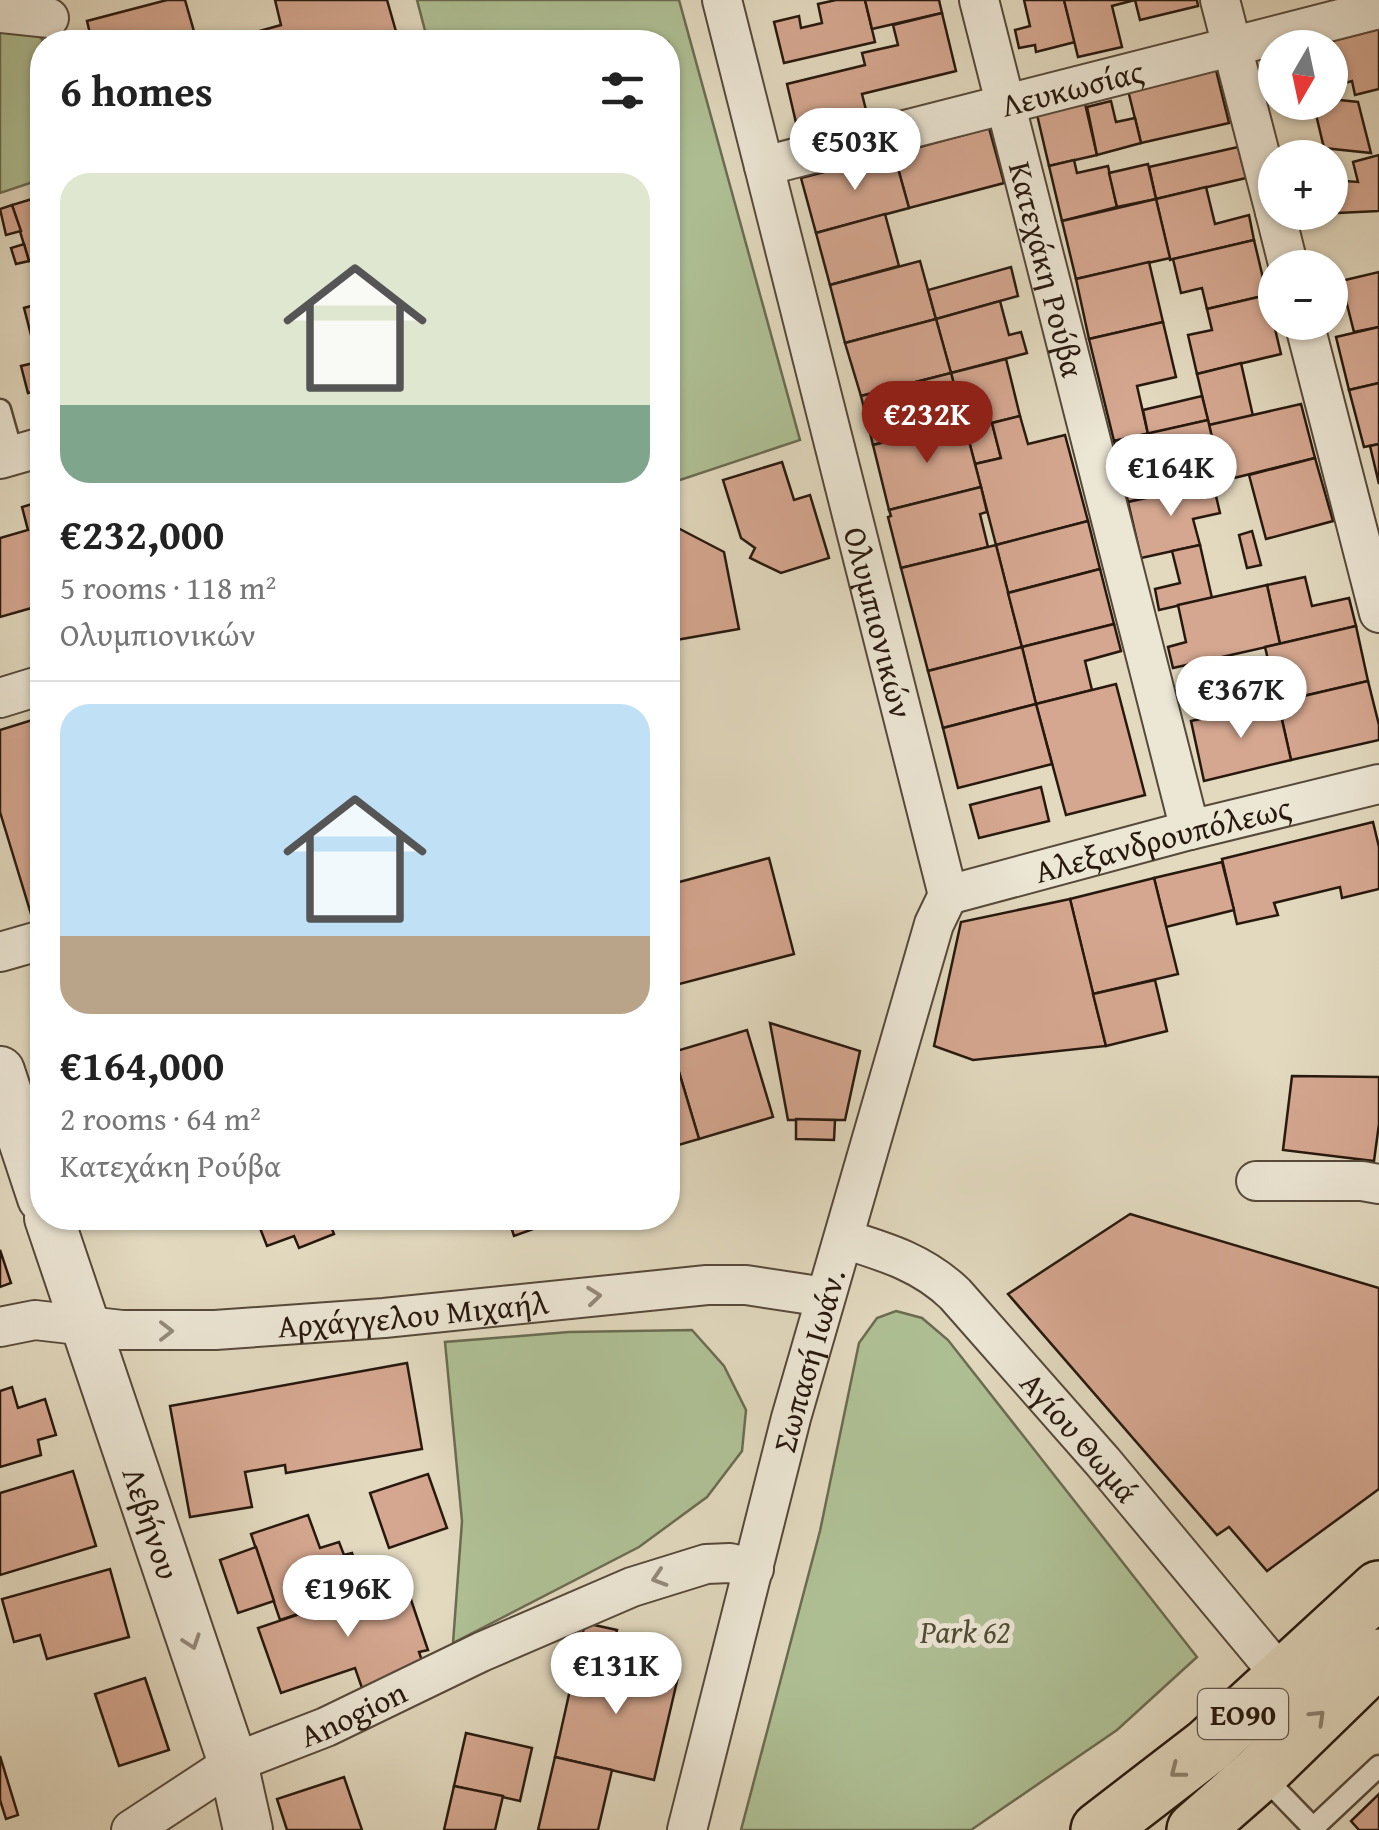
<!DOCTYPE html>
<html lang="en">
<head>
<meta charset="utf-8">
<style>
  body { margin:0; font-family:"Gentium Book Plus",serif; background:#f2f2f2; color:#222; height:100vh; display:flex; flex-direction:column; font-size:38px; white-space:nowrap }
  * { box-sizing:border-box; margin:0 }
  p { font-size:32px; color:#767676 }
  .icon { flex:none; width:55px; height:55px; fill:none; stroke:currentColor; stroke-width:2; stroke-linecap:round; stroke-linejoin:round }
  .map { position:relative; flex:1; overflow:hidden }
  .drawer { position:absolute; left:30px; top:30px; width:650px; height:1200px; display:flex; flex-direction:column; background:#fff; border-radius:40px; box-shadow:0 2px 8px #0004 }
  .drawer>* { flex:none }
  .needle { width:65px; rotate:189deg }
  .fabs { position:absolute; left:1258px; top:30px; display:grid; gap:20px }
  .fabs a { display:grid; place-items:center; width:90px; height:90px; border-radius:50%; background:#fff; box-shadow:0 2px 8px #0004; font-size:50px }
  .price { position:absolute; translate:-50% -85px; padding:0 22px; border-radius:35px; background:#fff; color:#222; font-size:32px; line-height:65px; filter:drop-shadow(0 2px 5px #0008) }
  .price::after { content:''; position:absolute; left:50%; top:60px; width:30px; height:22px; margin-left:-15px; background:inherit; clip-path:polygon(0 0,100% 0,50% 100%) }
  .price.selected { background:#8f2418; color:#fff }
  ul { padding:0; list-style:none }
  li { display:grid; align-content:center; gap:20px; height:530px; padding:0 30px }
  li+li { border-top:2px solid #e0e0e0 }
  li span { display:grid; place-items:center; height:310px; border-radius:30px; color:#555 }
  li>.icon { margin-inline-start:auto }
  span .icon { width:180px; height:180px; fill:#fffc; stroke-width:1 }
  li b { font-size:42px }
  h2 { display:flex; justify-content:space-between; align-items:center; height:120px; padding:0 30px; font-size:42px }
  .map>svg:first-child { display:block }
</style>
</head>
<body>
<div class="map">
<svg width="1379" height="1830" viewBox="0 0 1379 1830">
  <rect width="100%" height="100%" fill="#e2d9bf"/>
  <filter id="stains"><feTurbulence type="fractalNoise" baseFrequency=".002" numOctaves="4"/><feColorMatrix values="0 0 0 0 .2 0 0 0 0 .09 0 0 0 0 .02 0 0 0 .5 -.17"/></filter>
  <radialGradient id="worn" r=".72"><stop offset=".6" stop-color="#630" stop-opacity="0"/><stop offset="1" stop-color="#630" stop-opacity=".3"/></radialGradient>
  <!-- green -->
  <g fill="#afc095" stroke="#6b6c52" stroke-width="2.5">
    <path d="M 417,0 L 679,0 L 800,440 L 668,484 L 668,42 L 428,42 Z"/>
    <path d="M 0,24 L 33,30 L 45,42 L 42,42 L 42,179 L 0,193 Z"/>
    <path d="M 896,1311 L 922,1318 L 948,1340 L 1197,1657 L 1117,1730 L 971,1830 L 741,1830 L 820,1531 L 859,1343 L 877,1318 Z"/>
    <path d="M 692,1330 L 724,1366 L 746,1410 L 742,1451 L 707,1497 L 639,1547 L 453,1643 L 462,1521 L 445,1342 L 569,1332 Z"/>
  </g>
  <!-- building -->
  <g fill="#d5a790" stroke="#27190e" stroke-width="2.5">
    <path d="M 167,0 L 185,0 L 197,42 L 92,42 L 87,21 Z"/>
    <path d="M 275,0 L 387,0 L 399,42 L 254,42 L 252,33 L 281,25 Z"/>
    <path d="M 836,0 L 865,0 L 875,42 L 784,63 L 774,22 L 799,16 L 801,28 L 822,23 L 818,4 Z"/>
    <path d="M 865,0 L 939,0 L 942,13 L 872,29 Z"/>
    <path d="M 1024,0 L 1064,0 L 1075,42 L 1036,52 L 1035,45 L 1019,48 L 1015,30 L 1030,26 Z"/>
    <path d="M 1064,0 L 1135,0 L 1112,6 L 1122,47 L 1078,57 Z"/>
    <path d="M 1135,0 L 1197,0 L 1198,6 L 1140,20 Z"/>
    <path d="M 942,13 L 956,71 L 862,94 L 866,110 L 797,127 L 787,84 L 865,65 L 862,53 L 898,45 L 893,25 Z"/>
    <path d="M 1379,29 L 1379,89 L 1355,95 L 1352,81 L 1330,87 L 1330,48 L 1319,48 L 1319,44 Z"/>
    <path d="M 1214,62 L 1229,123 L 1141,143 L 1126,82 Z"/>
    <path d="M 1083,95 L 1097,155 L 1049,166 L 1035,106 Z"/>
    <path d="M 1330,99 L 1358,102 L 1371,153 L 1324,148 L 1313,102 L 1330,102 Z"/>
    <path d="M 1111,101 L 1116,122 L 1135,118 L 1141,143 L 1097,155 L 1087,107 Z"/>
    <path d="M 989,128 L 1004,183 L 909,208 L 894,154 Z"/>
    <path d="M 1238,147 L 1246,178 L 1156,199 L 1149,167 Z"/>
    <path d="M 894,154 L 909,208 L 816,233 L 801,178 Z"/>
    <path d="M 1379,155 L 1379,211 L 1316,214 L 1330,212 L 1330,180 L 1358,182 L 1353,162 Z"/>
    <path d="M 1074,160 L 1077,173 L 1108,166 L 1117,207 L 1062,221 L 1049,166 Z"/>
    <path d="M 1148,164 L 1156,199 L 1117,207 L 1109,173 Z"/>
    <path d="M 1206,187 L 1215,224 L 1249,215 L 1254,240 L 1170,260 L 1156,199 Z"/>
    <path d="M 42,196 L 42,257 L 29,261 L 12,205 Z"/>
    <path d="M 1156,199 L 1170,258 L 1076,279 L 1062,221 Z"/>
    <path d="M 12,205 L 21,231 L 6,235 L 0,209 Z"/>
    <path d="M 885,214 L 899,266 L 830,285 L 816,233 Z"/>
    <path d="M 1254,240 L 1267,295 L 1207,309 L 1202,288 L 1181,293 L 1173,259 Z"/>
    <path d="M 24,244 L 29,261 L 16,264 L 11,248 Z"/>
    <path d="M 920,261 L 936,319 L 845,343 L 830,285 Z"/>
    <path d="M 1149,262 L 1163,322 L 1089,339 L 1076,279 Z"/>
    <path d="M 1011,267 L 1018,296 L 936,319 L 928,290 Z"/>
    <path d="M 1379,272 L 1379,327 L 1354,332 L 1341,281 Z"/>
    <path d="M 1267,295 L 1281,354 L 1197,374 L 1188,335 L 1212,330 L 1207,309 Z"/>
    <path d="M 1000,301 L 1009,335 L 1021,332 L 1027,353 L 951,373 L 936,319 Z"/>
    <path d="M 42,303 L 42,390 L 28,393 L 21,366 L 38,362 L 24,308 Z"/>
    <path d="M 936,319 L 951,373 L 861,396 L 845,343 Z"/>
    <path d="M 1163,322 L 1176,377 L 1137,386 L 1148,434 L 1114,441 L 1089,339 Z"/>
    <path d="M 1379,327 L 1379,383 L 1349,390 L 1336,337 Z"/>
    <path d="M 1006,359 L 1020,416 L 992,423 L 1001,458 L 975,464 L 951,373 Z"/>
    <path d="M 1241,363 L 1253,416 L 1209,425 L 1197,374 Z"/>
    <path d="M 951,373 L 964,422 L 873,445 L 861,396 Z"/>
    <path d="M 1379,383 L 1379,444 L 1364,447 L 1349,390 Z"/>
    <path d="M 1202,396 L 1208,420 L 1148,434 L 1143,410 Z"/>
    <path d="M 1301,404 L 1315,458 L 1222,481 L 1209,425 Z"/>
    <path d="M 1020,416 L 1028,444 L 1065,435 L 1088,521 L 996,545 L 975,464 L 1001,458 L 992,423 Z"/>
    <path d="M 1208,420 L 1222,481 L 1128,502 L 1114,441 Z"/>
    <path d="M 964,422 L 981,487 L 889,510 L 873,445 Z"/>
    <path d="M 1379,444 L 1379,484 L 1370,446 Z"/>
    <path d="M 1315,458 L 1333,521 L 1266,539 L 1249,475 Z"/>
    <path d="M 782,462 L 794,500 L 810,495 L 829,558 L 781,573 L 750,558 L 755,548 L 741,538 L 723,480 Z"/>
    <path d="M 1213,483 L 1220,513 L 1193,519 L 1200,545 L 1141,558 L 1128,502 Z"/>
    <path d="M 981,487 L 987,512 L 980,514 L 988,547 L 901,568 L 888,517 L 891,516 L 889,510 Z"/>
    <path d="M 42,501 L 42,605 L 0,617 L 0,538 L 28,530 L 22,507 Z"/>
    <path d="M 1088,521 L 1100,569 L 1008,593 L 996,545 Z"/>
    <path d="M 676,527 L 724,552 L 739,629 L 676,640 L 671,616 L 668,617 L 668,546 Z"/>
    <path d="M 1252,531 L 1261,565 L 1247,568 L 1239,535 Z"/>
    <path d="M 996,545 L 1022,647 L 928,671 L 901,568 Z"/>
    <path d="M 1200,545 L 1212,598 L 1159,610 L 1155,589 L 1180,583 L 1172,551 Z"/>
    <path d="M 1100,569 L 1114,624 L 1022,647 L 1008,593 Z"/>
    <path d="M 1305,577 L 1312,606 L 1349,598 L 1356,626 L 1280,644 L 1267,585 Z"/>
    <path d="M 1267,585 L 1280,644 L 1173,668 L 1168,647 L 1186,642 L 1178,605 Z"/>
    <path d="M 1114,624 L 1121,651 L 1085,661 L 1092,690 L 1036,704 L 1022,647 Z"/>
    <path d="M 1356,626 L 1368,681 L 1278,702 L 1265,647 Z"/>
    <path d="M 1022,647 L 1036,704 L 943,728 L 928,671 Z"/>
    <path d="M 1368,681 L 1379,725 L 1379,740 L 1291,760 L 1278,702 Z"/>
    <path d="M 1116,684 L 1145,795 L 1066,815 L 1036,704 Z"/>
    <path d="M 1278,702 L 1291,760 L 1204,781 L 1191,721 Z"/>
    <path d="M 1036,704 L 1052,764 L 958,788 L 943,728 Z"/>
    <path d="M 42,717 L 42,911 L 31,914 L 0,812 L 0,730 Z"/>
    <path d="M 1041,787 L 1049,821 L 979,838 L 970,805 Z"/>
    <path d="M 1373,822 L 1379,847 L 1379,889 L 1342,898 L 1340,887 L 1274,903 L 1278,915 L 1237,924 L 1222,859 Z"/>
    <path d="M 769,858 L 794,954 L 668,987 L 668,885 Z"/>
    <path d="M 1222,862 L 1234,910 L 1166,927 L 1154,878 Z"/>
    <path d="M 1154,878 L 1178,974 L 1093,994 L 1070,899 Z"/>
    <path d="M 1070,899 L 1106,1046 L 973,1060 L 934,1046 L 961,922 Z"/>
    <path d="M 1155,980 L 1167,1031 L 1106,1046 L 1093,994 Z"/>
    <path d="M 770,1023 L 860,1051 L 845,1120 L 788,1120 Z"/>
    <path d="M 747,1030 L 773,1117 L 699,1139 L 673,1052 Z"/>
    <path d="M 673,1052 L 699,1139 L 668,1148 L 668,1053 Z"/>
    <path d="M 1292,1076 L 1379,1077 L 1379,1124 L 1374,1161 L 1283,1150 Z"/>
    <path d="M 796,1119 L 835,1120 L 834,1140 L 796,1139 Z"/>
    <path d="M 1130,1214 L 1379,1288 L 1379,1489 L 1267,1571 L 1229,1527 L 1217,1535 L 1008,1294 Z"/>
    <path d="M 256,1218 L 328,1218 L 334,1234 L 299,1248 L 294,1236 L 267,1246 Z"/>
    <path d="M 508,1218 L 552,1218 L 553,1222 L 514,1236 Z"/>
    <path d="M 0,1250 L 11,1283 L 0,1287 Z"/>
    <path d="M 407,1363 L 422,1449 L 286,1473 L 285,1465 L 245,1472 L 252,1507 L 190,1517 L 170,1406 Z"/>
    <path d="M 12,1387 L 18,1408 L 45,1399 L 56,1435 L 38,1440 L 41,1455 L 0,1467 L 0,1391 Z"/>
    <path d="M 73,1471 L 96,1546 L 0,1575 L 0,1493 Z"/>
    <path d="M 428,1474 L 447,1528 L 389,1548 L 370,1493 Z"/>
    <path d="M 308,1515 L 320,1548 L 339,1542 L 344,1555 L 352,1553 L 365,1592 L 280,1620 L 251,1534 Z"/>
    <path d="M 256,1547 L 274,1601 L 238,1613 L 220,1560 Z"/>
    <path d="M 110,1569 L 129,1637 L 47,1659 L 40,1635 L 14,1642 L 2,1599 Z"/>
    <path d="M 392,1583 L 395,1590 L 406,1585 L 428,1650 L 419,1652 L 424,1667 L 362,1688 L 355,1668 L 281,1693 L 258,1628 Z"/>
    <path d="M 585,1623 L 617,1630 L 610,1661 L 578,1654 Z"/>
    <path d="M 578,1654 L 678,1677 L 654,1780 L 555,1757 Z"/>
    <path d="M 145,1678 L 169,1750 L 119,1766 L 95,1694 Z"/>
    <path d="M 466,1733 L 532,1748 L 520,1801 L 454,1786 Z"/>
    <path d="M 0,1756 L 18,1815 L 6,1819 L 0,1800 Z"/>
    <path d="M 555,1757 L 612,1770 L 598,1830 L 538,1830 Z"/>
    <path d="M 344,1777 L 362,1830 L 287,1830 L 277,1799 Z"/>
    <path d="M 454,1786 L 503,1796 L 495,1830 L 444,1830 Z"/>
    <path d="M 1379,1794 L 1379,1830 L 1359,1830 L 1351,1821 Z"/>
  </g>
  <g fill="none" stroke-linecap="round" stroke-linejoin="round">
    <!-- service casing -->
    <g stroke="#56493a" stroke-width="25">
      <g id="service">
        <path d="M 0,410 L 13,456"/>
        <path d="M 1261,1774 L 1315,1830"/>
        <path d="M 1311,1830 L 1379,1766"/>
      </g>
    </g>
    <!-- minor casing -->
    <g stroke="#56493a" stroke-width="42">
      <g id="minor">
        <path id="s1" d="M 722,0 L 948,895"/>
        <path id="s2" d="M 979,0 L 1190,830"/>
        <path d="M 1220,0 L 1275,212"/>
        <path d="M 0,13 L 49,18"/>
        <path id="s3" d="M 764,166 L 1379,9"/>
        <path d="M 1275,212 L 1289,268"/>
        <path d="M 1304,322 L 1379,613"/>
        <path d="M 0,459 L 42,447"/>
        <path d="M 0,698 L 42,685"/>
        <path id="s4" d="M 948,895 L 1190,830 L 1379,784"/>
        <path d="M 0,952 L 42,940"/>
        <path d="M 1256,1181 L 1362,1181 L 1379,1184"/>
        <path id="s5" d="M 844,1239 C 886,1252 923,1263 955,1294 L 1103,1462 L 1283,1678"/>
        <path id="s6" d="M 0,1327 L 35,1320 L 122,1330 L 215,1330 L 384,1318 L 707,1285 L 746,1285 L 825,1297"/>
        <path id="s7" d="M 131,1830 L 233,1763 L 326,1727 L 481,1652 L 632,1587 L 706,1564 L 730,1563 L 754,1569"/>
        <path id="s8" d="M 687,1830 L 791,1418 L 934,924 L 948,895"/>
      </g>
    </g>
    <!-- tertiary casing -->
    <g stroke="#56493a" stroke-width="52">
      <g id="tertiary">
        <path d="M 0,1071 L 42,1198"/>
        <path id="s9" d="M 49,1218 L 233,1763 L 248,1830"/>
      </g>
    </g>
    <!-- primary casing -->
    <g stroke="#27190e" stroke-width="60">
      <g id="primary">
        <path d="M 1099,1830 L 1208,1746 L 1379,1589"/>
        <path d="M 1195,1830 L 1260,1773 L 1379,1657"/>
      </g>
    </g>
    <!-- service -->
    <use href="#service" stroke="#ece6d5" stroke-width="20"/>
    <!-- minor -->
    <use href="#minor" stroke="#ece6d5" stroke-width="38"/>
    <!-- tertiary -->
    <use href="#tertiary" stroke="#ece6d5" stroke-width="48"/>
    <!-- primary -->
    <use href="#primary" stroke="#e2d9bf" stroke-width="55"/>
  </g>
  <!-- one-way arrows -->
  <defs><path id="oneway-chevron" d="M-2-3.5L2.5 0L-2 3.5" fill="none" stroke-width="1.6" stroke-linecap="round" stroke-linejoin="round" transform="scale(2.5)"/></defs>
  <g stroke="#938a7b">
    <use href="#oneway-chevron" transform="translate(594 1296) rotate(-6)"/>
    <use href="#oneway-chevron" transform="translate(166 1331)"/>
    <use href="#oneway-chevron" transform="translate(659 1578) rotate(162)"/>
    <use href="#oneway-chevron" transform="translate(192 1642) rotate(71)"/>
  </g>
  <g stroke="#8e836f">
    <use href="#oneway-chevron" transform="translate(1318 1717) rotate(-44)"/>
    <use href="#oneway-chevron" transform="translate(1177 1771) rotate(142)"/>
  </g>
  <g text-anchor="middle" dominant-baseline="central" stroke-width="10" stroke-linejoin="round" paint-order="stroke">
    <!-- shield labels -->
    <rect fill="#ece6d5" stroke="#62564a" stroke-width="2.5" x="1198" y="1689" width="90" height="50" rx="8"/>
    <g font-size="30" font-weight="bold" fill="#27190e">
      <text x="1243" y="1714">ΕΟ90</text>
    </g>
    <!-- street labels -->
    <g font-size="32" fill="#27190e" stroke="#ece6d5">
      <text stroke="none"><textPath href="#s3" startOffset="318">Λευκωσίας</textPath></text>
      <text stroke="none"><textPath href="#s2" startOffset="278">Κατεχάκη Ρούβα</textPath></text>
      <text stroke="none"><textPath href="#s1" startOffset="642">Ολυμπιονικών</textPath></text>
      <text stroke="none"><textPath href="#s4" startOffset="222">Αλεξανδρουπόλεως</textPath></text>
      <text stroke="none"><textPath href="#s6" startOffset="415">Αρχάγγελου Μιχαήλ</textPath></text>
      <text stroke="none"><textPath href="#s8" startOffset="485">Σωπασή Ιωάν.</textPath></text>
      <text stroke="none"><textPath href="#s5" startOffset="315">Αγίου Θωμά</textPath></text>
      <text stroke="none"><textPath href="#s9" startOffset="322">Λεβήνου</textPath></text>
      <text stroke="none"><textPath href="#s7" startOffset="252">Anogion</textPath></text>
    </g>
    <!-- park labels -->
    <g font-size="32" font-style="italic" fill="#504b36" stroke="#ece6d5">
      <text x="965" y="1631">Park 62</text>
    </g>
  </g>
  <rect width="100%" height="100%" filter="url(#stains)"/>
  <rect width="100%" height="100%" fill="url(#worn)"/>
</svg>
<div class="fabs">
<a><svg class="needle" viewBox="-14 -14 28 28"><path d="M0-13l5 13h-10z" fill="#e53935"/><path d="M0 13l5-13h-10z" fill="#767676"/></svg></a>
<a>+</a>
<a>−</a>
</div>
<b class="price" style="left:855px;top:193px">€503K</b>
<b class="price selected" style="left:927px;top:466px">€232K</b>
<b class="price" style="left:1171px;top:519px">€164K</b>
<b class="price" style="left:1241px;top:741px">€367K</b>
<b class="price" style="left:348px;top:1640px">€196K</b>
<b class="price" style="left:616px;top:1717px">€131K</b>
<section class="drawer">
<h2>6 homes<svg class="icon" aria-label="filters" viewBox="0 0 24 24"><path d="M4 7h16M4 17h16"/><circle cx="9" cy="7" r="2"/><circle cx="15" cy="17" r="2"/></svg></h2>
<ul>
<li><span style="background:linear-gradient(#dfe7d0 75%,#7fa58c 0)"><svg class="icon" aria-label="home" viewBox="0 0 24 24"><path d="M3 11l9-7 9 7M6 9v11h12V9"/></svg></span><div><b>€232,000</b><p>5 rooms · 118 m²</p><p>Ολυμπιονικών</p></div></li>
<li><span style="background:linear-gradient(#bfe0f5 75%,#b9a48a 0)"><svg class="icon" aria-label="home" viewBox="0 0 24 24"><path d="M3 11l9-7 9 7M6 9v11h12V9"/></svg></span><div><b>€164,000</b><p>2 rooms · 64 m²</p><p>Κατεχάκη Ρούβα</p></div></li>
</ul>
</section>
</div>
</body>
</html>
